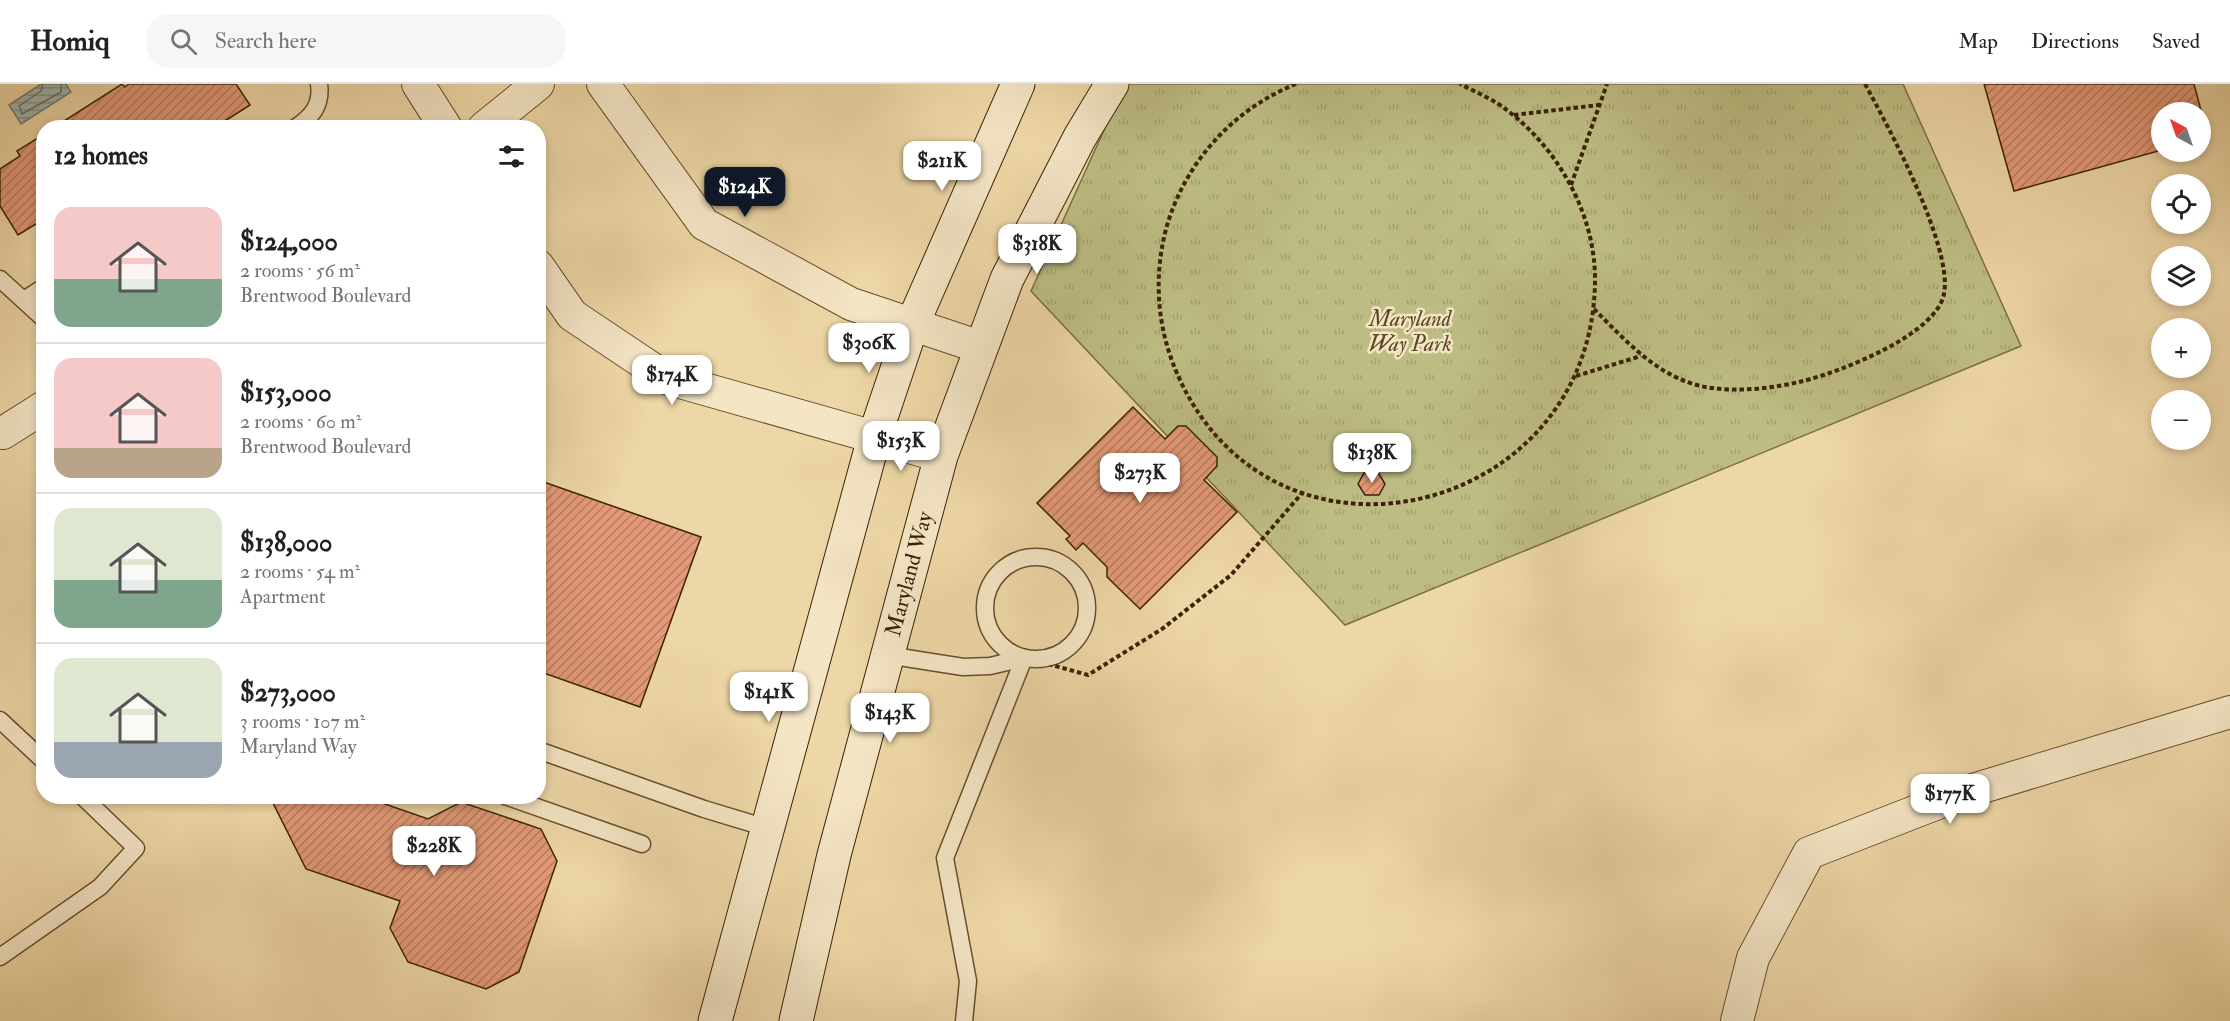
<!DOCTYPE html>
<html lang="en">
<head>
<meta charset="utf-8">
<style>
  body { margin:0; font-family:"IM FELL Double Pica",serif; background:#f6f6f6; color:#222; height:100vh; display:flex; flex-direction:column; font-size:22px; white-space:nowrap }
  * { box-sizing:border-box; margin:0 }
  p { font-size:20px; color:#767676 }
  .icon { flex:none; width:33px; height:33px; fill:none; stroke:currentColor; stroke-width:2; stroke-linecap:round; stroke-linejoin:round }
  .map { position:relative; flex:1; overflow:hidden }
  .drawer { position:absolute; left:36px; top:36px; width:510px; height:684px; display:flex; flex-direction:column; background:#fff; border-radius:24px; box-shadow:0 3px 9px #0003 }
  .drawer>* { flex:none }
  .needle { width:39px; rotate:320deg }
  .fabs { position:absolute; left:2151px; top:18px; display:grid; gap:12px }
  .fabs a { display:grid; place-items:center; width:60px; height:60px; border-radius:50%; background:#fff; box-shadow:0 3px 9px #0003; font-size:30px }
  .price { position:absolute; translate:-50% -51px; padding:0 14px; border-radius:12px; background:#fff; color:#222; font-size:20px; line-height:39px; filter:drop-shadow(0 2px 3px #0008) }
  .price::after { content:''; position:absolute; left:50%; top:36px; width:18px; height:14px; margin-left:-9px; background:inherit; clip-path:polygon(0 0,100% 0,50% 100%) }
  .price.on { background:#111827; color:#fff }
  ul { padding:0; list-style:none }
  li { display:flex; align-items:center; gap:18px; height:150px; padding:0 18px }
  li+li { border-top:2px solid #e0e0e0 }
  li span { display:grid; place-items:center; flex:none; width:168px; height:120px; border-radius:18px; color:#555 }
  li>.icon { margin-inline-start:auto }
  span .icon { width:72px; height:72px; fill:#fffc; stroke-width:1 }
  li b { font-size:26px }
  h2 { display:flex; justify-content:space-between; align-items:center; height:72px; padding:0 18px; font-size:26px }
  header { display:flex; align-items:center; gap:36px; box-sizing:border-box; height:84px; padding:0 30px; background:#fff; border-bottom:2px solid #e0e0e0 }
  header strong { font-size:28px }
  nav { display:flex; gap:33px; margin-inline-start:auto; font-size:21px }
  .search { width:420px; height:54px; background:#f6f6f6; display:flex; align-items:center; gap:15px; box-sizing:border-box; padding:0 21px; border-radius:24px; color:#767676; font-size:22px }
  .map>svg:first-child { display:block }
</style>
</head>
<body>
<header>
<strong>Homiq</strong>
<div class="search"><svg class="icon" aria-label="search" viewBox="0 0 24 24"><circle cx="10" cy="10" r="6"/><path d="M15 15l6 6"/></svg>Search here</div>
<nav><a>Map</a><a>Directions</a><a>Saved</a></nav>
</header>
<div class="map">
<svg width="2230" height="937" viewBox="0 0 2230 937">
  <defs>
    <pattern id="grass-tufts" width="24" height="20" patternUnits="userSpaceOnUse" patternTransform="scale(1.5)"><rect width="24" height="20" fill="#bdbd83"/><path d="M3 7l-1-3M5 7V3M7 7l1-3M15 17l-1-3M17 17v-4M19 17l1-3" fill="none" stroke="#a3a270"/></pattern>
    <pattern id="water-rules" width="6" height="5" patternUnits="userSpaceOnUse" patternTransform="scale(1.5)"><rect width="6" height="5" fill="#9eb7b3"/><path d="M0 2.5h6" fill="none" stroke="#829490"/></pattern>
    <pattern id="building-hatch" width="6" height="6" patternUnits="userSpaceOnUse" patternTransform="scale(1.5)"><rect width="6" height="6" fill="#e49a78"/><path d="M-1 1l2-2M0 6l6-6M5 7l2-2" fill="none" stroke="#ba7d60"/></pattern>
  </defs>
  <rect width="100%" height="100%" fill="#eed7a6"/>
  <filter id="stains"><feTurbulence type="fractalNoise" baseFrequency=".00333" numOctaves="4"/><feColorMatrix values="0 0 0 0 .2 0 0 0 0 .09 0 0 0 0 .02 0 0 0 .5 -.17"/></filter>
  <radialGradient id="worn" r=".72"><stop offset=".6" stop-color="#630" stop-opacity="0"/><stop offset="1" stop-color="#630" stop-opacity=".3"/></radialGradient>
  <!-- grass -->
  <path fill="url(#grass-tufts)" stroke="#7c6f44" stroke-width="1.5" d="M 1125,0 L 1903,0 L 2021,262 L 1345,541 L 1031,207 Z"/>
  <!-- water -->
  <path fill="url(#water-rules)" stroke="#767b6e" stroke-width="1.5" d="M 41,0 L 66,0 L 71,8 L 21,40 L 9,21 Z"/>
  <g fill="none" stroke-linecap="round" stroke-linejoin="round">
    <!-- shore -->
    <path stroke="#6c6c5c" stroke-width="1.5" d="M 43,0 L 41,7 L 19,22 L 22,30 L 61,8 L 61,0"/>
  </g>
  <!-- building -->
  <g fill="url(#building-hatch)" stroke="#3b2106" stroke-width="1.5">
    <path d="M 122,0 L 125,3 L 129,0 L 236,0 L 250,21 L 214,44 L 198,44 L 194,38 L 185,44 L 53,44 Z"/>
    <path d="M 1984,0 L 2194,0 L 2208,53 L 2200,55 L 2200,28 L 2162,28 L 2162,66 L 2014,107 Z"/>
    <path d="M 44,50 L 44,135 L 18,151 L 0,122 L 0,85 L 20,72 L 17,67 Z"/>
    <path d="M 1133,323 L 1165,355 L 1178,342 L 1186,342 L 1217,373 L 1217,382 L 1204,396 L 1237,428 L 1140,525 L 1107,493 L 1107,483 L 1083,459 L 1076,466 L 1066,455 L 1070,452 L 1037,419 Z"/>
    <path d="M 1378,388 L 1385,400 L 1379,411 L 1365,411 L 1358,400 L 1364,389 Z"/>
    <path d="M 538,396 L 701,453 L 640,623 L 538,587 Z"/>
    <path d="M 276,712 L 362,712 L 428,735 L 461,718 L 541,745 L 557,777 L 519,888 L 486,905 L 408,878 L 390,844 L 400,817 L 306,785 L 271,715 Z"/>
  </g>
  <g fill="none" stroke-linecap="round" stroke-linejoin="round">
    <!-- lane casing -->
    <g stroke="#684e2e" stroke-width="19">
      <g id="lane">
        <path d="M 295,44 C 312,33 322,21 319,0"/>
        <path d="M 0,195 L 44,235"/>
        <path d="M 24,216 L 44,203"/>
        <circle cx="1036" cy="524" r="51"/>
        <path d="M 887,571 L 963,583 L 990,582 L 1024,574"/>
        <path d="M 0,636 L 44,677"/>
        <path d="M 538,666 L 704,725 L 767,744"/>
        <path d="M 505,712 L 642,760"/>
        <path d="M 0,873 L 100,803 L 136,764 L 82,712"/>
        <path d="M 964,937 L 968,897 L 945,774 L 1024,574"/>
      </g>
    </g>
    <!-- street casing -->
    <g stroke="#684e2e" stroke-width="34">
      <g id="street">
        <path d="M 418,0 L 446,44"/>
        <path d="M 603,0 L 704,140 L 851,220 L 980,263"/>
        <path d="M 484,44 L 538,0"/>
        <path d="M 538,182 L 572,231 L 666,294 L 941,372"/>
        <path d="M 3,349 L 44,323"/>
        <path d="M 1737,937 L 1753,874 L 1809,769 L 1966,708 L 2230,628"/>
      </g>
    </g>
    <!-- secondary casing -->
    <g stroke="#3b2106" stroke-width="35">
      <g id="secondary">
        <path d="M 715,937 L 874,354 L 912,241 L 1018,0"/>
        <path d="M 796,937 L 834,771 L 941,372 L 1007,195 L 1080,53 L 1112,0"/>
      </g>
    </g>
    <!-- path -->
    <g stroke="#3b2106" stroke-width="4" stroke-dasharray="4.5 3" stroke-linecap="butt">
      <path d="M 1296,0 C 1231,26 1182,82 1165,149 C 1153,199 1158,249 1180,296 C 1279,508 1592,431 1595,198 C 1596,128 1555,58 1497,19 C 1485,12 1472,6 1460,0"/>
      <path d="M 1514,31 L 1599,21"/>
      <path d="M 1571,101 L 1607,0"/>
      <path d="M 1594,225 C 1627,258 1662,298 1712,304 C 1741,308 1775,304 1803,297 C 1840,288 1936,251 1944,210 C 1953,163 1889,44 1865,0"/>
      <path d="M 1576,292 L 1641,272"/>
      <path d="M 1048,580 L 1088,591 L 1162,545 L 1231,491 L 1303,408"/>
    </g>
    <!-- lane -->
    <use href="#lane" stroke="#f4e5c5" stroke-width="16"/>
    <!-- street -->
    <use href="#street" stroke="#f4e5c5" stroke-width="32"/>
    <!-- secondary -->
    <use href="#secondary" stroke="#f4e5c5" stroke-width="33"/>
  </g>
  <g text-anchor="middle" dominant-baseline="central" stroke-width="5" stroke-linejoin="round" paint-order="stroke">
    <!-- park labels -->
    <g font-size="22" font-style="italic" fill="#5c4825" stroke="#f4e5c5">
      <text x="1410" y="235">Maryland<tspan x="1410" dy="25">Way Park</tspan></text>
    </g>
    <!-- street labels -->
    <g font-size="22" fill="#3b2106" stroke="#f4e5c5">
      <text transform="translate(909 490) rotate(-75)">Maryland Way</text>
    </g>
  </g>
  <rect width="100%" height="100%" filter="url(#stains)"/>
  <rect width="100%" height="100%" fill="url(#worn)"/>
</svg>
<div class="fabs">
<a><svg class="needle" viewBox="-14 -14 28 28"><path d="M0-13l5 13h-10z" fill="#e53935"/><path d="M0 13l5-13h-10z" fill="#767676"/></svg></a>
<a><svg class="icon" aria-label="locate" viewBox="0 0 24 24"><circle cx="12" cy="12" r="6"/><path d="M12 2v4M12 18v4M2 12h4M18 12h4"/></svg></a>
<a><svg class="icon" aria-label="layers" viewBox="0 0 24 24"><path d="M12 4l9 5-9 5-9-5zM3 14l9 5 9-5"/></svg></a>
<a>+</a>
<a>−</a>
</div>
<b class="price" style="left:942px;top:108px">$211K</b>
<b class="price on" style="left:745px;top:134px">$124K</b>
<b class="price" style="left:1037px;top:191px">$318K</b>
<b class="price" style="left:869px;top:290px">$306K</b>
<b class="price" style="left:672px;top:322px">$174K</b>
<b class="price" style="left:901px;top:388px">$153K</b>
<b class="price" style="left:1372px;top:400px">$138K</b>
<b class="price" style="left:1140px;top:420px">$273K</b>
<b class="price" style="left:769px;top:639px">$141K</b>
<b class="price" style="left:890px;top:660px">$143K</b>
<b class="price" style="left:1950px;top:741px">$177K</b>
<b class="price" style="left:434px;top:793px">$228K</b>
<section class="drawer">
<h2>12 homes<svg class="icon" aria-label="filters" viewBox="0 0 24 24"><path d="M4 7h16M4 17h16"/><circle cx="9" cy="7" r="2"/><circle cx="15" cy="17" r="2"/></svg></h2>
<ul>
<li><span style="background:linear-gradient(#f6c9c9 60%,#7fa58c 0)"><svg class="icon" aria-label="home" viewBox="0 0 24 24"><path d="M3 11l9-7 9 7M6 9v11h12V9"/></svg></span><div><b>$124,000</b><p>2 rooms · 56 m²</p><p>Brentwood Boulevard</p></div></li>
<li><span style="background:linear-gradient(#f6c9c9 75%,#b9a48a 0)"><svg class="icon" aria-label="home" viewBox="0 0 24 24"><path d="M3 11l9-7 9 7M6 9v11h12V9"/></svg></span><div><b>$153,000</b><p>2 rooms · 60 m²</p><p>Brentwood Boulevard</p></div></li>
<li><span style="background:linear-gradient(#dfe7d0 60%,#7fa58c 0)"><svg class="icon" aria-label="home" viewBox="0 0 24 24"><path d="M3 11l9-7 9 7M6 9v11h12V9"/></svg></span><div><b>$138,000</b><p>2 rooms · 54 m²</p><p>Apartment</p></div></li>
<li><span style="background:linear-gradient(#dfe7d0 70%,#9aa5b1 0)"><svg class="icon" aria-label="home" viewBox="0 0 24 24"><path d="M3 11l9-7 9 7M6 9v11h12V9"/></svg></span><div><b>$273,000</b><p>3 rooms · 107 m²</p><p>Maryland Way</p></div></li>
</ul>
</section>
</div>
</body>
</html>
